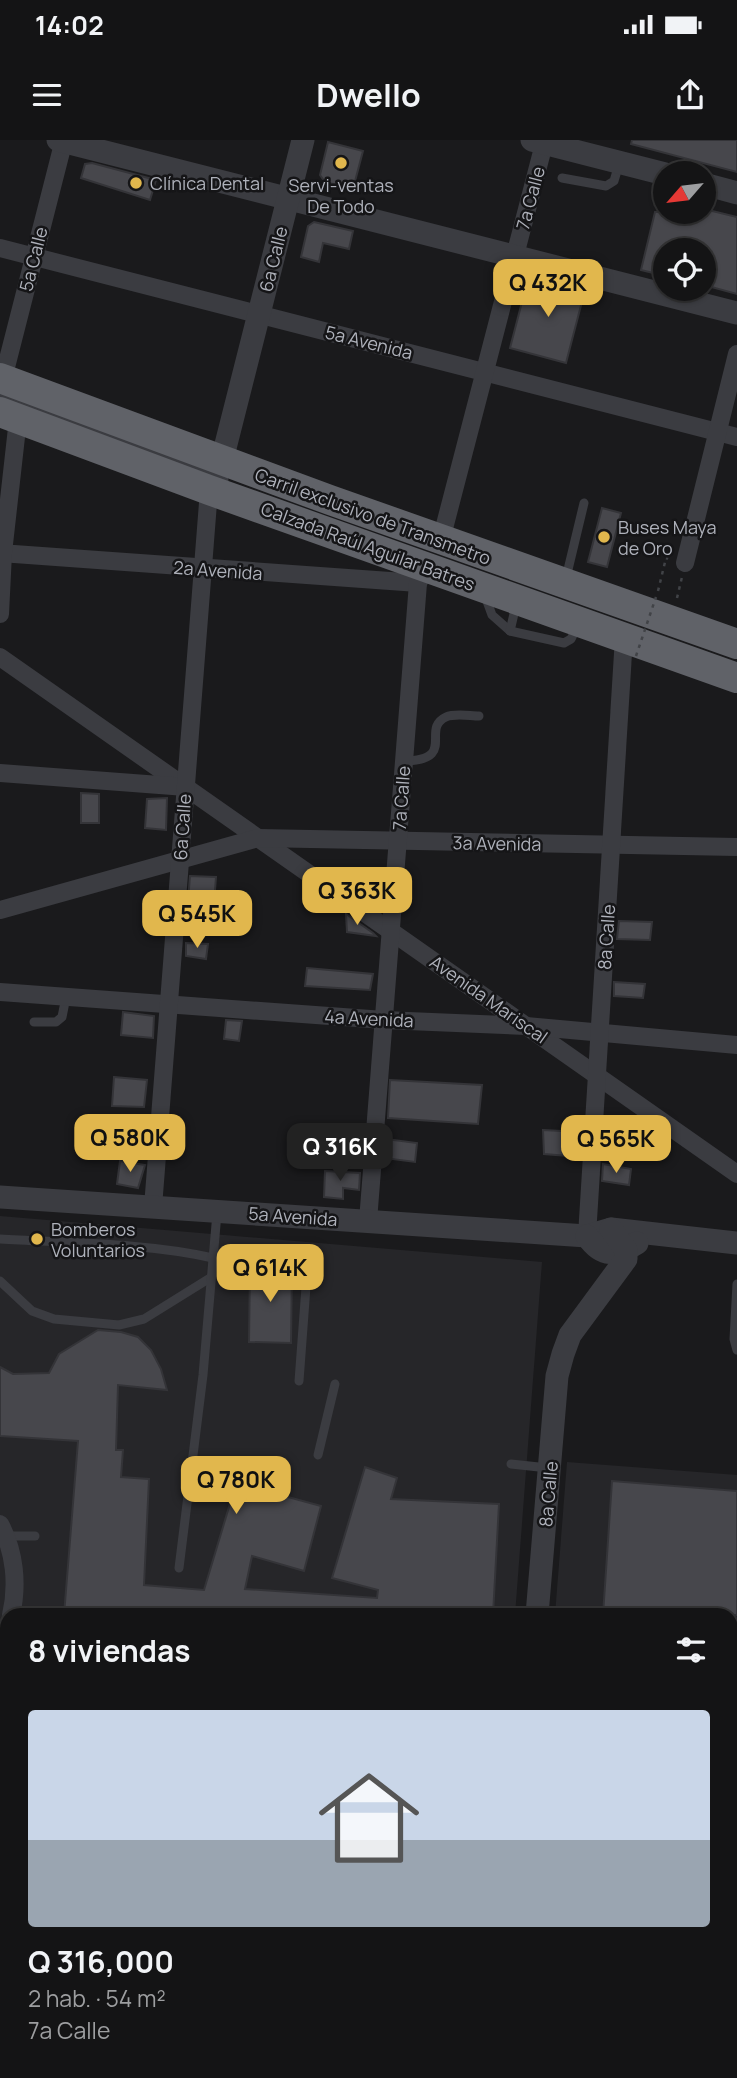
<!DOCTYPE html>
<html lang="es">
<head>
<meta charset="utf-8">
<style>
  body { margin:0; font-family:Manrope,sans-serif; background:#212122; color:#f1f3f6; height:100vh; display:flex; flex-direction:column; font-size:26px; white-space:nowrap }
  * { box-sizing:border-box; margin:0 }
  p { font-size:23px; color:#9d9ea0 }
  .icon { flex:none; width:38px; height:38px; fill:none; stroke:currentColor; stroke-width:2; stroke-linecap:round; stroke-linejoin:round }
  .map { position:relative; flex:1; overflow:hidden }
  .drawer { position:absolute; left:0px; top:1468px; width:738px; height:471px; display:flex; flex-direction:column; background:#141415; border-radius:21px 21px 0 0; box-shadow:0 2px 5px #0004,0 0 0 2px #333334 }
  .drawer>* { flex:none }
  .needle { width:46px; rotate:242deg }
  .controls { position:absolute; left:653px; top:21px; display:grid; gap:14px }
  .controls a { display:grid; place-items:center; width:63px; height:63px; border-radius:50%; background:#141415; box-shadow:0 2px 5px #0004,0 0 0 2px #333334; font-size:35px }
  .price { position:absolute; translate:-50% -60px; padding:0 16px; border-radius:14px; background:#e1b74d; color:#111; font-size:23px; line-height:46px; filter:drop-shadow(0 2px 4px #0008) }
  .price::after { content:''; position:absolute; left:50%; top:42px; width:21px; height:16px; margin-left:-10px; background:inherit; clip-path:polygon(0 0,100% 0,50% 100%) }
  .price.selected { background:#222; color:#fff }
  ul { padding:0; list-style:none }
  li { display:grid; align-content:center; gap:14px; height:371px; padding:0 28px }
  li+li { border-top:2px solid #333334 }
  li span { display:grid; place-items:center; height:217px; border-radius:7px; color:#555 }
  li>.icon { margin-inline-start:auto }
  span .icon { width:126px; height:126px; fill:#fffc; stroke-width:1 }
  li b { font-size:30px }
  h2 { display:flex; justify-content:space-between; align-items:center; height:84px; padding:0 28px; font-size:30px }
  .status { display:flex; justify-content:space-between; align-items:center; height:49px; padding:0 35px; background:#141415; direction:ltr }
  .status svg { height:19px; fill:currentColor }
  header { display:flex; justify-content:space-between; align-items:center; height:91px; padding:0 28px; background:#141415; font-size:32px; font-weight:700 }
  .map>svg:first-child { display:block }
</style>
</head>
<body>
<div class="status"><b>14:02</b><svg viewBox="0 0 49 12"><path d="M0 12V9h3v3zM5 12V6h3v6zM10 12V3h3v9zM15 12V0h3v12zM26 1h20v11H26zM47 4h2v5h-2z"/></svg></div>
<header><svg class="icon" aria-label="menu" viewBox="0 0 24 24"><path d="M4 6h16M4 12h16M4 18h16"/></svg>Dwello<svg class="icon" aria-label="share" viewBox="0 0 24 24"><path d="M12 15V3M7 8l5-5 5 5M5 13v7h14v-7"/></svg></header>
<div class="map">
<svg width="737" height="1938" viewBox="0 0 737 1938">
  <rect width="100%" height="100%" fill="#1a1a1c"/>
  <!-- built -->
  <g fill="#262629">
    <path d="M 0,1076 L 542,1122 L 515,1475 L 7,1475 L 7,1932 L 480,1932 L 480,1938 L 0,1938 Z"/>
    <path d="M 567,1322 L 737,1335 L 737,1734 L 732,1734 L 732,1475 L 555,1475 Z"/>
    <path d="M 732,1735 L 737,1735 L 737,1938 L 514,1938 L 515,1932 L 732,1932 Z"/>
  </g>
  <!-- building -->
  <g fill="#47474c" stroke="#343438" stroke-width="2">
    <path d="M 632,0 L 737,0 L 737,32 L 631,4 Z"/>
    <path d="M 328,2 L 363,11 L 353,49 L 325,42 L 320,35 Z"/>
    <path d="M 92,23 L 156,40 L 150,60 L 81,38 L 85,24 Z"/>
    <path d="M 704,69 L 737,77 L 737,154 L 704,145 L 704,110 L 665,110 L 665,136 L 641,130 L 655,72 L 704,72 Z"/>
    <path d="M 314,82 L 353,91 L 349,109 L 323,103 L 319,122 L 301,117 L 308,86 Z"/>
    <path d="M 529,135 L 585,150 L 566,223 L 510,208 Z"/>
    <path d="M 602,368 L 621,373 L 607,427 L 588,422 Z"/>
    <path d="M 81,653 L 99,654 L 99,683 L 81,683 Z"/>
    <path d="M 167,658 L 166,690 L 145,688 L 147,659 Z"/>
    <path d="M 190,736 L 216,737 L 214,763 L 188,761 Z"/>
    <path d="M 346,774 L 373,793 L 376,796 L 347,792 Z"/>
    <path d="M 619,781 L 652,782 L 650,800 L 617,799 Z"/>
    <path d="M 186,803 L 208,804 L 206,819 L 186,816 Z"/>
    <path d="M 307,828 L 373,834 L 370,850 L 305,846 Z"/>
    <path d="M 614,842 L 645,844 L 643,858 L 614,856 Z"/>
    <path d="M 123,872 L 154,876 L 153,898 L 121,895 Z"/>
    <path d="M 226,880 L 242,881 L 239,901 L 224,899 Z"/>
    <path d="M 114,937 L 147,940 L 144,967 L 112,966 Z"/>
    <path d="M 390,940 L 482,945 L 478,984 L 388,978 Z"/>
    <path d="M 543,990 L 580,992 L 580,1017 L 544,1014 Z"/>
    <path d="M 386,999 L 417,1003 L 415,1022 L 384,1018 Z"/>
    <path d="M 120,1021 L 145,1025 L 138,1048 L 117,1044 Z"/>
    <path d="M 603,1024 L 631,1029 L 629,1045 L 602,1041 Z"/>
    <path d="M 325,1031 L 360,1033 L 359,1050 L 343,1048 L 343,1059 L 324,1057 Z"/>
    <path d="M 250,1124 L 288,1125 L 292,1128 L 291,1203 L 249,1202 Z"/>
    <path d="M 98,1190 L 121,1192 L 138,1197 L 151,1210 L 161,1229 L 167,1250 L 118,1245 L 116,1310 L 123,1310 L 121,1337 L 149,1339 L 144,1445 L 204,1450 L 238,1337 L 267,1343 L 266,1351 L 321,1366 L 304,1431 L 252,1416 L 245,1449 L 377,1458 L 378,1450 L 332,1438 L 365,1327 L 397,1338 L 391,1359 L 499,1364 L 493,1475 L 64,1475 L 78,1301 L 0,1296 L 0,1227 L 13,1234 L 49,1233 L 59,1214 Z"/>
    <path d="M 612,1341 L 737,1351 L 737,1475 L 603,1475 Z"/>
  </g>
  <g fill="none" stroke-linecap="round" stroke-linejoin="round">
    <!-- path -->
    <g stroke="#414347" stroke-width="2.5" stroke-dasharray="3.5 5" stroke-linecap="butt">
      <path d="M 658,451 L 666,418 L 668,419"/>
      <path d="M 677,458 L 682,437"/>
      <path d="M 732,1880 L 737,1880"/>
      <path d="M 699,1932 L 705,1938"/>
      <path d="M 661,1936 L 666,1932"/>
    </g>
    <!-- service -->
    <g stroke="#3b3c41" stroke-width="9">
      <path d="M 562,38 L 606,46 L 614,41 L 619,24"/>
      <path d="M 0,255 L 224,340"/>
      <path d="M 566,438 L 584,363"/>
      <path d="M 484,453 L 492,475 L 510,491"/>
      <path d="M 516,465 L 510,491 L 564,503 L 571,499 L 578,485"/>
      <path d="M 404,621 C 458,620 420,589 446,577 C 455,573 470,576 479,576"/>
      <path d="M 34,882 L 56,882 L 62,877 L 66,857"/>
      <path d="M 0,1099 C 68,1103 148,1103 213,1118"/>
      <path d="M 257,1116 C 289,1117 299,1111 306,1147 L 299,1241"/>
      <path d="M 0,1141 L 32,1171 L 54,1179 L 119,1185 L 144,1179 L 210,1138"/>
      <path d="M 737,1144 L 734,1199 L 737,1210"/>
      <path d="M 318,1315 L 335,1244"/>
      <path d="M 511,1324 L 548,1328"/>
      <path d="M 6,1396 L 35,1396"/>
      <path d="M 179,1428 L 203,1235 L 217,1073"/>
      <path d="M 0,1516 L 7,1516"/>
      <path d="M 732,1537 L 737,1538"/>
      <path d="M 732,1591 L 737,1591"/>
      <path d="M 73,1938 L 74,1932"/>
    </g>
    <!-- minor -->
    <g stroke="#3b3c41" stroke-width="18">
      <path d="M 0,108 L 737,297"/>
      <path d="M 3,239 L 64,0"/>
      <path d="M 441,400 L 545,0"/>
      <path d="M 0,413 L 418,443"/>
      <path d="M 685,423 L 737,214"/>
      <path d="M 0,474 L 3,413 L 18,279"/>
      <path d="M 0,517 L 737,1034"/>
      <path d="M 0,633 L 186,647"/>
      <path d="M 0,770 L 258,698 L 737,707"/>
      <path d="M 0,852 L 384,880 L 526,886 L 737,905"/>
      <path d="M 153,1067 L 209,350"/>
      <path d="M 368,1081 L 418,443 L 426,427"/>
      <path d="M 587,1096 L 624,497"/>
      <path d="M 0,1384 C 15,1412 18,1445 11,1475"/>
      <path d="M 0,1505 L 7,1490"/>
    </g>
    <!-- tertiary -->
    <g stroke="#3b3c41" stroke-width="23">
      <path d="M 58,0 L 737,173"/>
      <path d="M 532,0 L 665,34"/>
      <path d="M 704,44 L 737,53"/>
      <path d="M 222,320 L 303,0"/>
      <path d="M 0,1057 L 587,1096 L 611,1089 L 737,1103"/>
      <path d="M 587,1096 C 602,1118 617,1116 637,1103"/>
      <path d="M 537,1475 L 557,1236 L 563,1214 L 570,1195 L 626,1119 L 626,1110 L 611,1089"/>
      <path d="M 502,1938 L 503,1932"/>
    </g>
    <!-- trunk -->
    <g stroke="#606268" stroke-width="30">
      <path d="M 0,238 L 330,360 L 737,504"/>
      <path d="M 0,272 L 209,350 L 737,538"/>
    </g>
    <!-- path-bridge -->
    <path stroke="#414347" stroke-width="2.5" stroke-dasharray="3.5 5" stroke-linecap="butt" d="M 636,516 L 656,457"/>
  </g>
  <!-- markers -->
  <g fill="#e1b74d" stroke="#151517" stroke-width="2.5">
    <circle cx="341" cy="23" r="7"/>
    <circle cx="136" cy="43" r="7"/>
    <circle cx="604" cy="397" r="7"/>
    <circle cx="37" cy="1099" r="7"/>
  </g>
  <g text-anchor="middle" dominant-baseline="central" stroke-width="5" stroke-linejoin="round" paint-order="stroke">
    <!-- poi labels -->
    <g font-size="18" fill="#aeb1ba" stroke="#151517" text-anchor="start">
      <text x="150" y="43">Clínica Dental</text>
      <text x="341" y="45" text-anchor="middle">Servi-ventas<tspan x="341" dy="21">De Todo</tspan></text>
      <text x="618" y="387">Buses Maya<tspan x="618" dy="21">de Oro</tspan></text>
      <text x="51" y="1089">Bomberos<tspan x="51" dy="21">Voluntarios</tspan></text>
    </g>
    <!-- street labels -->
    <g font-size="18" fill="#aeb1ba" stroke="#151517">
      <text transform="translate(530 58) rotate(-75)">7a Calle</text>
      <text transform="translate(33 119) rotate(-76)">5a Calle</text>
      <text transform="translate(273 119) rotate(-76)">6a Calle</text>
      <text transform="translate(369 202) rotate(14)">5a Avenida</text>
      <text transform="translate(373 376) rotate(20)">Carril exclusivo de Transmetro</text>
      <text transform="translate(368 406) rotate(20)">Calzada Raúl Aguilar Batres</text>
      <text transform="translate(218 430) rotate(4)">2a Avenida</text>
      <text transform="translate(401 658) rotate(-86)">7a Calle</text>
      <text transform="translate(182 687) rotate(-86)">6a Calle</text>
      <text transform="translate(497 703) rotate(1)">3a Avenida</text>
      <text transform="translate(606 797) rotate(-86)">8a Calle</text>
      <text transform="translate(489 859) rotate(35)">Avenida Mariscal</text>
      <text transform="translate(369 878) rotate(3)">4a Avenida</text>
      <text transform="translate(293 1076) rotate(4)">5a Avenida</text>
      <text transform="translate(548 1354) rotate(-85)">8a Calle</text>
    </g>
  </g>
</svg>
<div class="controls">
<a><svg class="needle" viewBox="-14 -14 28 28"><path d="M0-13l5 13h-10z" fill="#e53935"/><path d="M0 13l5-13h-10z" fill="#9d9ea0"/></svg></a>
<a><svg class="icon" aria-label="locate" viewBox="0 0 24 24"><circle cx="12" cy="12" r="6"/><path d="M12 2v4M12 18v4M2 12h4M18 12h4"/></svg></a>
</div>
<b class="price" style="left:548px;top:179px">Q 432K</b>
<b class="price" style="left:357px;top:787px">Q 363K</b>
<b class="price" style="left:197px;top:810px">Q 545K</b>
<b class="price" style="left:130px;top:1034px">Q 580K</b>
<b class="price" style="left:616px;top:1035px">Q 565K</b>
<b class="price selected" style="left:340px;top:1043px">Q 316K</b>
<b class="price" style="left:270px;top:1164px">Q 614K</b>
<b class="price" style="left:236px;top:1376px">Q 780K</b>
<section class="drawer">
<h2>8 viviendas<svg class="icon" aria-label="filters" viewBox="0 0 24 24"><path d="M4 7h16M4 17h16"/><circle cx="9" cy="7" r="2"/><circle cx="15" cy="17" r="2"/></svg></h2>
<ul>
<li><span style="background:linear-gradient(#c9d6e8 60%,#9aa5b1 0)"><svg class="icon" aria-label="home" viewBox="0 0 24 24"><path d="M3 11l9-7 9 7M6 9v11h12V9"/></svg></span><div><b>Q 316,000</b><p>2 hab. · 54 m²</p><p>7a Calle</p></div></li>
</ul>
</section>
</div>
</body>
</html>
